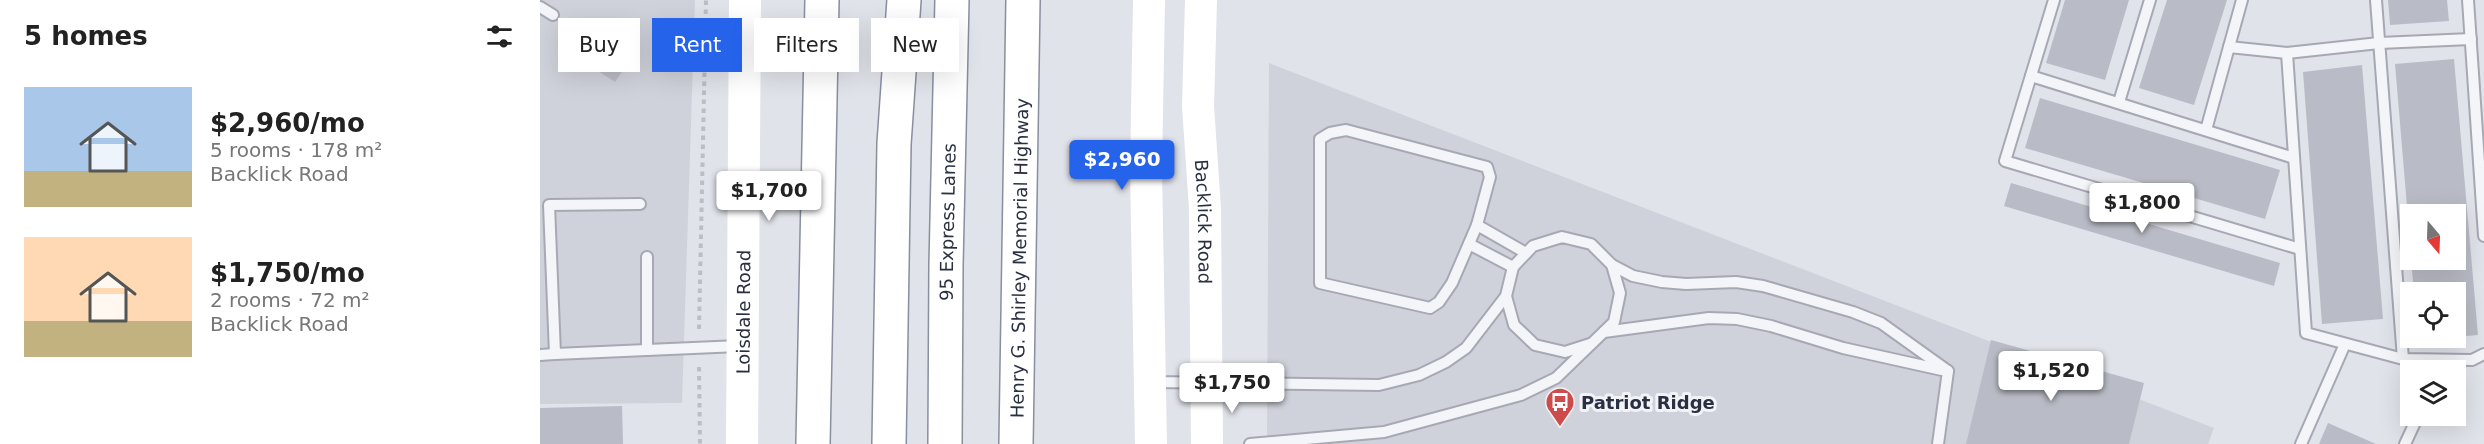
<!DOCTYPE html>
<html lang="en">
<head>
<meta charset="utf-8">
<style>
  body { margin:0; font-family:"DejaVu Sans",sans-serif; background:#f2f2f2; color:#222; height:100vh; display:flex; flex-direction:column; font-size:22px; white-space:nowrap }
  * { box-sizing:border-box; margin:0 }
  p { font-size:20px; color:#767676 }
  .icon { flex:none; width:33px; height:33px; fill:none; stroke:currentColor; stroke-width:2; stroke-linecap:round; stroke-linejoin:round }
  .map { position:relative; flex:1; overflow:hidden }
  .panel { display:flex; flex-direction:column; background:#fff; width:540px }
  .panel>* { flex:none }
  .top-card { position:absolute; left:18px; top:18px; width:570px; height:54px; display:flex; gap:12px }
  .needle { width:39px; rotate:161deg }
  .fabs { position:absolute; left:1860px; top:204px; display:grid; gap:12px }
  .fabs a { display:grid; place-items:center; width:66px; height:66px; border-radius:0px; background:#fff; box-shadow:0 6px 24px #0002; font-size:30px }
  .price { position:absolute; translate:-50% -51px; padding:0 14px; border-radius:6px; background:#fff; color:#222; font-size:20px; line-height:39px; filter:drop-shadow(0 2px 3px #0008) }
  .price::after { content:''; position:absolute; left:50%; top:36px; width:18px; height:14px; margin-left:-9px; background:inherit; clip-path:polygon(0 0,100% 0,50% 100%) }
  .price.active { background:#2563eb; color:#fff }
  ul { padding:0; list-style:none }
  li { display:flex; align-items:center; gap:18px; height:150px; padding:0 24px }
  li span { display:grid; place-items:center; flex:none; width:168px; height:120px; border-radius:0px; color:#555 }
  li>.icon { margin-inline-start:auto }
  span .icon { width:72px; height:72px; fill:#fffc; stroke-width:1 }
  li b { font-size:26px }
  h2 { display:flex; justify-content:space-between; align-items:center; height:72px; padding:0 24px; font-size:26px }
  .pill { padding:0 21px; border-radius:0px; background:#fff; box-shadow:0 6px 24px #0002; font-size:21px; line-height:54px }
  .pill.active { background:#2563eb; color:#fff }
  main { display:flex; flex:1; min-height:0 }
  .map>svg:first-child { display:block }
</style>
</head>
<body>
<main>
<section class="panel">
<h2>5 homes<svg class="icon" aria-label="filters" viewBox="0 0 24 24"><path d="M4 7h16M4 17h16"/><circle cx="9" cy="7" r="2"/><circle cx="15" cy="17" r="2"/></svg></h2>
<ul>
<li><span style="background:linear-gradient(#a9c7e8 70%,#c2b280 0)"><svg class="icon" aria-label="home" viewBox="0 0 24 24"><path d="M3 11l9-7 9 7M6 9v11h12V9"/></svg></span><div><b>$2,960/mo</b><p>5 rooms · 178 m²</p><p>Backlick Road</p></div></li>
<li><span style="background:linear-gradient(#ffd9b3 70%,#c2b280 0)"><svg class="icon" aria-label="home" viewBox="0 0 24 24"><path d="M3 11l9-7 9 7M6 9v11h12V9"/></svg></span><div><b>$1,750/mo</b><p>2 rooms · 72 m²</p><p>Backlick Road</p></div></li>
</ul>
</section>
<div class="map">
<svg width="1944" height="444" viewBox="0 0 1944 444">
  <rect width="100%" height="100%" fill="#e1e3ea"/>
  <!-- built -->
  <g fill="#d0d2db">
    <path d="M 0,0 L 155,0 L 142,403 L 0,404 Z"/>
    <path d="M 729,63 L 1674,428 L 1668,444 L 727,444 Z"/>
  </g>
  <!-- building -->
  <g fill="#b9bcc6">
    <path d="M 1525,0 L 1589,0 L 1565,80 L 1506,63 Z"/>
    <path d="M 1627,0 L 1687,0 L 1654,105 L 1599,88 Z"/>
    <path d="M 1848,0 L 1907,0 L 1909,21 L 1850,25 Z"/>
    <path d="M 56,18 L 90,40 L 81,55 L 90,60 L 75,82 L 32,54 Z"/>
    <path d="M 1914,59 L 1938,335 L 1916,337 L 1916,292 L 1874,292 L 1871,260 L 1916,260 L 1916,214 L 1870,214 L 1869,230 L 1855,64 Z"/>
    <path d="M 1822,65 L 1843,319 L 1782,324 L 1763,72 Z"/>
    <path d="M 1500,98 L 1740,170 L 1725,219 L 1485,148 Z"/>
    <path d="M 1471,183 L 1740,263 L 1734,286 L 1464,206 Z"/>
    <path d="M 1451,340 L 1604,383 L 1589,444 L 1426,444 Z"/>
    <path d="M 82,406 L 83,444 L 0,444 L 0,408 Z"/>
    <path d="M 1788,423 L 1836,444 L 1779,444 Z"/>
  </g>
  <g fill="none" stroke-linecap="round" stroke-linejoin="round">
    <!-- lane casing -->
    <g stroke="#a6a9b4" stroke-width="14">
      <g id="lane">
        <path d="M 1514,0 L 1465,161 L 1760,249"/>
        <path d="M 1836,0 L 1863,359"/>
        <path d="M 1928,0 L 1944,236"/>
        <path d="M 0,7 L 13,15"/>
        <path d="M 1689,47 L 1747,53 L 1839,43 L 1931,39"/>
        <path d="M 1747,53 L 1766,333 L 1863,359 L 1932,360 L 1944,354"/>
        <path d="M 1491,76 L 1754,158"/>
        <path d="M 1579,102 L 1610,0"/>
        <path d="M 806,130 L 947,167 L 950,177 L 937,225 L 912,283 L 899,302 L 890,308 L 780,283 L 780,139 L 790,133 Z"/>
        <path d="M 1666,130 L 1702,0"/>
        <path d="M 100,204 L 9,205 L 15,354 L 199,346"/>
        <path d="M 937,225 L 986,253"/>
        <path d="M 929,244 L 973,267"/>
        <path d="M 1072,265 L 1093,276 L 1122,282 L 1146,284 L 1196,282 L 1223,286 L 1313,312 L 1341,323 L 1408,371"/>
        <path d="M 966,296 L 974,325 L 995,345 L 1025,352 L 1050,344"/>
        <path d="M 1064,332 L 1169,318 L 1197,319 L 1231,326 L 1303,348 L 1402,370"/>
        <path d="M 107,349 L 107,257"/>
        <path d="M 0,355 L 15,354"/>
        <path d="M 611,382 L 839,385 L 879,375 L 906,362 L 926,348 L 966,296 L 973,267 L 993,246 L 1022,237 L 1051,244 L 1072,265 L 1080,293 L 1074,322 L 1016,378 L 981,395 L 844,432 L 710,444"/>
        <path d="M 1398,444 L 1408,371"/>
        <path d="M 1761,444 L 1805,344"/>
        <path d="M 1865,444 L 1878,416"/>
      </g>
    </g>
    <!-- highway casing -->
    <g stroke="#898ea0" stroke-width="36">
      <g id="highway">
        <path d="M 273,444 L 282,0"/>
        <path d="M 349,444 L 354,144 L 364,0"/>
        <path id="s3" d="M 405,444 L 406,265 L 412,0"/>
        <path id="s4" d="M 476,444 L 483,0"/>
      </g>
    </g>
    <!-- path -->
    <g stroke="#bbbec5" stroke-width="4" stroke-dasharray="4.5 4.5" stroke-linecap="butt">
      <path d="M 159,329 L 166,0"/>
      <path d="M 159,367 L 160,444"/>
    </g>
    <!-- lane -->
    <use href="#lane" stroke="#f4f5f8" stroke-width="10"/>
    <!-- secondary -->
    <g stroke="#fff" stroke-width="32">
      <path d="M 609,0 L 606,170 L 611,444"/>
      <path id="s1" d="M 661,0 L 658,106 L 665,209 L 667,444"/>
      <path id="s2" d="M 202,444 L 205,0"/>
    </g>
    <!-- highway -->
    <use href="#highway" stroke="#fff" stroke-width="33"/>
  </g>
  <!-- icons -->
  <defs>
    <g id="bus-pin" transform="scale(1.5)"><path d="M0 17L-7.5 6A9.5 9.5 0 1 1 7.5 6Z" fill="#cb4c4b" stroke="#f1f3f7"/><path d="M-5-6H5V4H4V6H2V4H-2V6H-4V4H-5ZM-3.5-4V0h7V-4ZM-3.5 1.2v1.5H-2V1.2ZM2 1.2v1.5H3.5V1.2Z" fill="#fff"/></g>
  </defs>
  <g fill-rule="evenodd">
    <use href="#bus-pin" x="1020" y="402"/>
  </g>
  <g text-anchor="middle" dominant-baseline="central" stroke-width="6" stroke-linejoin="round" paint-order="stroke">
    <!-- street labels -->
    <g font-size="18" fill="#2a2f41" stroke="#f1f3f7">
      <text stroke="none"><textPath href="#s3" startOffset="222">95 Express Lanes</textPath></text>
      <text stroke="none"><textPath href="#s1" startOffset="222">Backlick Road</textPath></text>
      <text stroke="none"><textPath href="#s4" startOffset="186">Henry G. Shirley Memorial Highway</textPath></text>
      <text stroke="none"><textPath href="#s2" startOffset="132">Loisdale Road</textPath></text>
    </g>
    <!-- poi labels -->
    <g font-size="18" font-weight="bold" fill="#2a2f41" stroke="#f1f3f7" text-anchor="start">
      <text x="1041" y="402">Patriot Ridge</text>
    </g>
  </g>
</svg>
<div class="fabs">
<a><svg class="needle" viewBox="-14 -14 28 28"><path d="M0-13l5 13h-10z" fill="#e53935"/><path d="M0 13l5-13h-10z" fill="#767676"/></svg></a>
<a><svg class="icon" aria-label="locate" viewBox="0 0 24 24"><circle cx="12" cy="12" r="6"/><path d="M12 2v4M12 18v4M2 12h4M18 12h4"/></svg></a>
<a><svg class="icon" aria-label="layers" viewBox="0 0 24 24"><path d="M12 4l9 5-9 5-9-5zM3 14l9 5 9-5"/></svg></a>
</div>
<b class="price active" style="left:582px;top:191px">$2,960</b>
<b class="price" style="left:229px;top:222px">$1,700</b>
<b class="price" style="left:1602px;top:234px">$1,800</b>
<b class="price" style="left:1511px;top:402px">$1,520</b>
<b class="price" style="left:692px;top:414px">$1,750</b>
<div class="top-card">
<a class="pill">Buy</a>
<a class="pill active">Rent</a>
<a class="pill">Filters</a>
<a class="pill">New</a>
</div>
</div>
</main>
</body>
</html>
